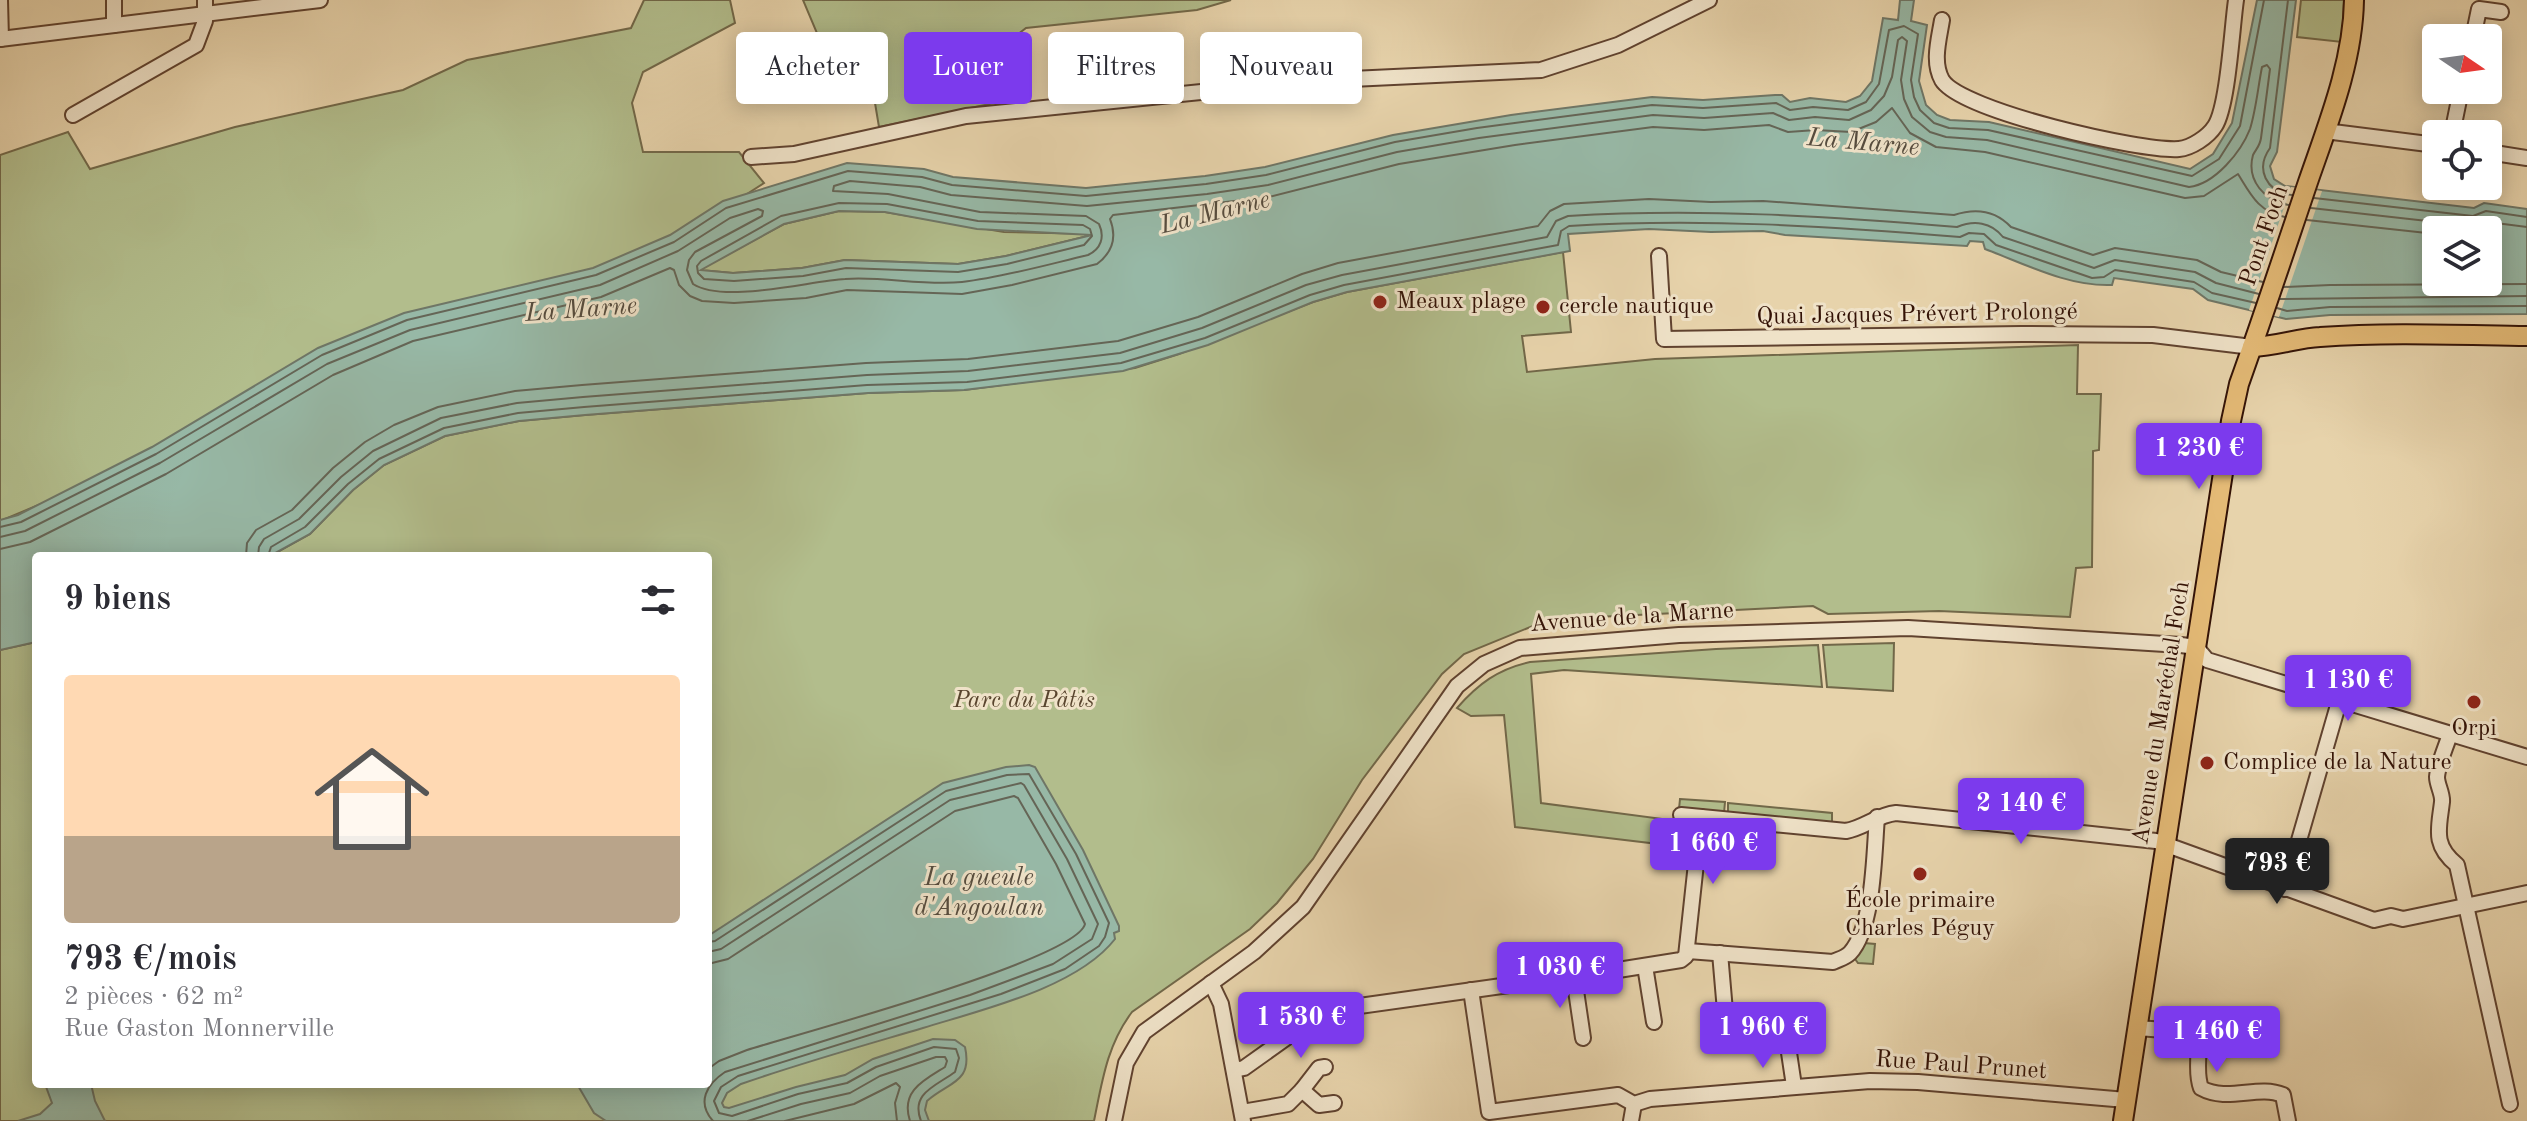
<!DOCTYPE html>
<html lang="fr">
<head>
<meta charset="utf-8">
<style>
  body { margin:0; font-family:"Old Standard TT",serif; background:#f2f2f3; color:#2b2b33; height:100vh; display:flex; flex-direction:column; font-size:30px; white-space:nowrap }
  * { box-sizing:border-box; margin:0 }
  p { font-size:26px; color:#7c7c81 }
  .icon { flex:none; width:44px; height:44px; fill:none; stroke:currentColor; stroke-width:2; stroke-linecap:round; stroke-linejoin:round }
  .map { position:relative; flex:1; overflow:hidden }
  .details { position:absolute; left:32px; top:552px; width:680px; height:536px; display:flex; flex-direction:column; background:#fff; border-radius:8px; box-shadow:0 4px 20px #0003 }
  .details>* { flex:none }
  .top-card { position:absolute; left:736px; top:32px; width:760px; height:72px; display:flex; gap:16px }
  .needle { width:52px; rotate:103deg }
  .tools { position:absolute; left:2422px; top:24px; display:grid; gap:16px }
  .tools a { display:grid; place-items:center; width:80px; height:80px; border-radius:8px; background:#fff; box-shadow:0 4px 20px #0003; font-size:40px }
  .price { position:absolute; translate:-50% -68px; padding:0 18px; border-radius:8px; background:#7c3aed; color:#fff; font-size:26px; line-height:52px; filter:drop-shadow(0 2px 4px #0008) }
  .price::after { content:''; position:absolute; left:50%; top:48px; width:24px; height:18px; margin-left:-12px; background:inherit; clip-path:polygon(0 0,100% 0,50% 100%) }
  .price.current { background:#222; color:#fff }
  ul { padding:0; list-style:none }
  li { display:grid; align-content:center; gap:16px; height:424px; padding:0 32px }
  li+li { border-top:2px solid #e1e1e2 }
  li span { display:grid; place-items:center; height:248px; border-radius:8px; color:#555 }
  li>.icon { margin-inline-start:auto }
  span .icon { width:144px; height:144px; fill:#fffc; stroke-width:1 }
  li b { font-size:34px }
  h2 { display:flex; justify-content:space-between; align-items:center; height:96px; padding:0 32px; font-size:34px }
  .pill { padding:0 28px; border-radius:8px; background:#fff; box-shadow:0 4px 20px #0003; font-size:28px; line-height:72px }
  .pill.current { background:#7c3aed; color:#fff }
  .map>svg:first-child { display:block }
</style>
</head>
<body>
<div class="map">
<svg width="2527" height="1121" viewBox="0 0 2527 1121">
  <rect width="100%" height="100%" fill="#e7d3ab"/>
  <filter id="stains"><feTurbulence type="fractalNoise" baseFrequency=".0025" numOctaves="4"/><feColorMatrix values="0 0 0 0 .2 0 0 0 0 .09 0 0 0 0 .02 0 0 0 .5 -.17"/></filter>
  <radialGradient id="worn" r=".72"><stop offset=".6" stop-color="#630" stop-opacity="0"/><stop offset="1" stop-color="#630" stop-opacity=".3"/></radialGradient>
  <!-- green -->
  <g fill="#b2bd8c" stroke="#726849" stroke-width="2">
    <path d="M 644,0 L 730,0 L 735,23 L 643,72 L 632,103 L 643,152 L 739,152 L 764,183 L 708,219 L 616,265 L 0,521 L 0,155 L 68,132 L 90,169 L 235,127 L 403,90 L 467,60 L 631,28 Z"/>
    <path d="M 803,0 L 1231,0 L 1197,10 L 1026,28 L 1008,42 L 1009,100 L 879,127 L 869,67 L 827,57 Z"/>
    <path d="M 2301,0 L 2344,0 L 2342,42 L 2297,37 Z"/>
    <path d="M 839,211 L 885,212 L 1004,232 L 1096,234 L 1006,256 L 958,264 L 845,260 L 802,268 L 733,273 L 699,270 L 784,224 Z"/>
    <path d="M 1563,252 L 1571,332 L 1522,336 L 1527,372 L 1655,359 L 2078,345 L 2077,394 L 2101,394 L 2099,450 L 2093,451 L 2092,567 L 2076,568 L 2070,617 L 1939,611 L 1828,614 L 1813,606 L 1577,618 L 1545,621 L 1464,654 L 1442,674 L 1362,780 L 1313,859 L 1277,903 L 1250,929 L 1132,1012 C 1107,1045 1102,1082 1094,1121 L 0,1121 L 0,650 L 36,642 L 36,1084 L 708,1084 L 708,556 L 270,556 L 310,534 L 353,490 L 384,465 L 445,436 L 519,421 L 585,415 L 868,393 L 964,390 L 1135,368 L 1179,354 L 1313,302 L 1347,292 Z"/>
    <path d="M 1894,643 L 1893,691 L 1827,687 L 1823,645 Z"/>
    <path d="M 1818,645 L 1822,687 L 1564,670 L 1531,674 L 1541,803 L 1678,821 L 1677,825 L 1686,831 L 1692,848 L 1515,827 L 1504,715 L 1471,716 L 1457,708 C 1478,684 1498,669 1530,662 L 1716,649 Z"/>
    <path d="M 1680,799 L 1725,802 L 1724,813 L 1679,809 Z"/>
    <path d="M 1728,803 L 1832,813 L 1832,823 L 1728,813 Z"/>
    <path d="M 1864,943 L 1875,944 L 1873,964 L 1858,963 L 1855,959 Z"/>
  </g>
  <!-- water -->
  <g fill="#97b8a6" stroke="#6f7666" stroke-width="2" fill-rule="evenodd">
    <path d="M 1900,0 L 1914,0 L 1911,21 L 1927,25 L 1919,81 L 1926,105 L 1937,115 L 1950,120 L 1989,122 L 2190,169 L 2213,154 L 2232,123 L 2257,0 L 2296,0 L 2277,152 L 2270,166 L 2274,179 L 2285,186 L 2474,208 L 2484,203 L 2527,209 L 2527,314 L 2330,315 L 2286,319 L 2208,300 L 2193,289 L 2114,278 L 2112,285 C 2069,287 2025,264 1985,249 L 1983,242 L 1970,241 L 1967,246 L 1785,235 L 1763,231 L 1711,232 L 1649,229 L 1568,234 L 1570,251 L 1347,292 L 1313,302 L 1208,345 L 1123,371 L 964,390 L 868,393 L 585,415 L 519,421 L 445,436 L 384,465 L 353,490 L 310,534 L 270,556 L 36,556 L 36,642 L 0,650 L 0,520 L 18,515 L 152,447 L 318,348 L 404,313 L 593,268 L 670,235 L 723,201 L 847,163 L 924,169 L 953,177 L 1086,188 L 1205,176 L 1265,167 L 1393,135 L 1511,115 L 1652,97 L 1703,100 L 1775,95 L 1782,95 L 1790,102 L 1810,98 L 1846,102 L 1860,96 L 1872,81 L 1883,18 L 1898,20 ZM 839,211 L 885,212 L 977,229 L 1092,235 L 1006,256 L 958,264 L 845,260 L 802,268 L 733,273 L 701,270 L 784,224 ZM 2436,230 L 2488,230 L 2488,282 L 2436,282 Z"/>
    <path d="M 1029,765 L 1035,767 L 1083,850 L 1119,926 L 1119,931 L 1114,933 L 1115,939 C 1077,988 981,1010 923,1028 C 862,1046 801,1063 741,1084 L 727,1093 L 722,1103 L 724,1107 L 729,1108 L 796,1087 L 845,1075 L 873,1059 L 933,1039 L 955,1040 L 965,1047 C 973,1083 948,1082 927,1101 L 925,1110 L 929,1121 L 606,1121 L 594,1113 L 577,1084 L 708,1084 L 708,936 L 943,783 L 1006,767 Z"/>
    <path d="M 45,1084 L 91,1084 L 95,1101 L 105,1121 L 18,1121 L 40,1114 L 52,1103 Z"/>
  </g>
  <!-- pier -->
  <path fill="#e7d3ab" d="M 2291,187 L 2322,191 L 2279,317 L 2249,310 Z"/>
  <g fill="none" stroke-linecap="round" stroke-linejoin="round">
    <!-- shore -->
    <g stroke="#656556" stroke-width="2">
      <path d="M 2288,0 L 2270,148 C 2255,169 2266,192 2292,195"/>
      <path d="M 2314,198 L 2473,216 L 2486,211 L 2527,217"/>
      <path d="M 839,203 L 887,204 L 978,221 L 1083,225 L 1090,229 L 1092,236 L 1084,245 L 1007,264 L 958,272 L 846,268 L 803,276 L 734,281 L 704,279 L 698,273 L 697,266 L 701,261 L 781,216 Z"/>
      <path d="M 2311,208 L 2472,226 L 2488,222 L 2527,227"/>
      <path d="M 2307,220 L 2436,234"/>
      <path d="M 2284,287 L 2330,285 L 2527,284"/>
      <path d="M 2280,299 L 2527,296"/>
      <path d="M 2277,308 L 2287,311 L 2330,307 L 2527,306"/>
      <path d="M 0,527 L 21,522 L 156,454 L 322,355 L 407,320 L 596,275 L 674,242 L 726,208 L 848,171 L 922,177 L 952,185 L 1086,196 L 1206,184 L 1266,175 L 1395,142 L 1477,128 L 1652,105 L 1703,108 L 1776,103 L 1790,110 L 1813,107 L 1848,110 L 1866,102 L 1879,84 L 1889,30 L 1904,26 L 1918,34 L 1911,80 L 1914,97 L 1920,110 L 1934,123 L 1949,128 L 1988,130 L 2192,176 L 2219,159 L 2240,126 L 2264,0"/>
      <path d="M 0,537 L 25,531 L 160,463 L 327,364 L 410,330 L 600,285 L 678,251 L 730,218 L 758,209 L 763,211 L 762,216 L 695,252 L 689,260 L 687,270 L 693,284 C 724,304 809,281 845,279 C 883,276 923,286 962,282 C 1004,277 1046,265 1088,255 C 1101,249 1105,237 1099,224 L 1086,216 L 980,212 L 888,194 L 833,191 L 834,186 L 850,181 L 920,187 L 951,195 L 1087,206 L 1207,194 L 1268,185 L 1397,152 L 1479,138 L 1653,115 L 1704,118 L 1773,113 L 1789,120 L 1815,117 L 1849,120 L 1871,110 L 1884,96 L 1892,77 L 1898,40 L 1902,37 L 1907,41 L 1901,80 L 1904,99 L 1912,117 L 1930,132 L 1946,137 L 1987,140 L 2189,187 C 2215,184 2241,152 2250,129 C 2256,110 2258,87 2262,67 L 2267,65 L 2270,69 C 2267,92 2264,115 2261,138 C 2260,146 2256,149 2253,155 C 2246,180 2265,202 2289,205"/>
      <path d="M 0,549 L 30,542 L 166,474 L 333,375 L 413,341 L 601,297 L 670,268 L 674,270 L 679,285 L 690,296 L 702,301 L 734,303 L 806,298 L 847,290 L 962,294 L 1012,285 L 1097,264 C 1113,252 1117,237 1110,219 L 1113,215 L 1269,197 L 1399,164 L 1515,145 L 1653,127 L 1704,130 L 1769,125 L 1788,132 L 1816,130 L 1851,132 L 1876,122 L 1892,108 L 1910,133 L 1936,147 L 1985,152 L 2185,198 L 2204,196 L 2238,174 C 2250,193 2258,212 2285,217"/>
      <path d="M 246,556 L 247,543 L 256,530 L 292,510 L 333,468 L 365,442 L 394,425 L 438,407 L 515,391 L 582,385 L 866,363 L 968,359 L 1118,341 L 1198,317 L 1302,274 L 1338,263 L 1538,226 L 1550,211 L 1564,204 L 1649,199 L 1711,202 L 1763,201 L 1954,215 C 1975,208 1995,210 2011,227 L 2093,255 L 2115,248 L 2197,260 L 2221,272 L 2263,282"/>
      <path d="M 258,556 L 259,547 L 264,539 L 299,519 L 341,477 L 373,451 L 441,418 L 517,403 L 583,397 L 867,375 L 968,371 L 1120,353 L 1202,328 L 1306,285 L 1342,275 L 1547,237 L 1556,221 L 1568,216 C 1697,208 1828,216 1957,227 C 1974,220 1991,222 2003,237 L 2094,268 L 2115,260 L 2195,272 L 2216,283 L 2259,294"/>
      <path d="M 268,556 L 271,547 L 305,527 L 348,484 L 379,459 L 444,428 L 518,413 L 584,407 L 867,385 L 967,382 L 1121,363 L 1205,338 L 1310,295 L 1344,285 L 1558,245 L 1561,231 L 1569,226 C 1699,218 1830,226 1960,237 L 1969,233 L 1984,234 L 1996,245 L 2092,278 L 2104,277 L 2115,270 L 2194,282 L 2212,293 L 2256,303"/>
      <path d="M 708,942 L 715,941 L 946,791 L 1007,775 L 1029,774 L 1076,854 L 1109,923 L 1105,937 L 1099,946 L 1065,969 L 1001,994 L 738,1076 L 721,1087 L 714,1101 L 719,1113 L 732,1116 L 798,1094 L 847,1083 L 876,1067 L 934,1047 L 956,1049 L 959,1058 L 955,1072 C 936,1086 910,1093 921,1121"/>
      <path d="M 708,952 L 721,949 L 950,800 L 1021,783 L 1024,785 L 1067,859 L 1098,924 L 1092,939 L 1053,964 L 970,995 L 725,1072 C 707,1084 696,1102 713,1121"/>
      <path d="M 708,964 L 728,959 L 955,811 L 1014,796 L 1018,798 L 1056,864 L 1085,924 C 1076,960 794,1035 747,1050 L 719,1061 L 708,1069"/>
      <path d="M 748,1121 L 801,1104 L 850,1093 L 880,1076 L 936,1057 L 945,1057 L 947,1061 L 945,1067 C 924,1080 900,1091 910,1121"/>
      <path d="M 785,1121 L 854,1104 L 896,1083 L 900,1087 L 895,1103 L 897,1121"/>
    </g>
    <!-- minor casing -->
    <g stroke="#60422f" stroke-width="18">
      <g id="minor">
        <path d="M 0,0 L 1,39"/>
        <path d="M 114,0 L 114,25"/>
        <path d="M 1942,20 C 1939,39 1932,62 1942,80 C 1961,111 2142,152 2179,149 C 2191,148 2208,137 2215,126 C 2228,106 2232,27 2236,0"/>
        <path d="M 2473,38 L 2479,9 L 2501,12"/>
        <path d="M 0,39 L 320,0"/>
        <path d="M 73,115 L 196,45 L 205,21 L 205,0"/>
        <path d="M 2325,131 L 2436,145"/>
        <path d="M 2452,134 L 2461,90"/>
        <path d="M 2488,152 L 2527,158"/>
        <path d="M 751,157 L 794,154 L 966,116 L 1309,81 L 1541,70 L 1618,45 L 1709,0"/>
        <path d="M 1659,256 L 1664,339 L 2021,334 L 2153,335 L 2252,347"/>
        <path d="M 2450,734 C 2446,747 2438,764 2437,777 C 2437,785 2443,794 2442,802 C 2439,828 2432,845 2457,865 L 2510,1104"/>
        <path d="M 1681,815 L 1846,831 C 1864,828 1877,815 1896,813 L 2156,841 L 2374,920 L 2391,916 L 2403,919 L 2527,893"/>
        <path d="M 2285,889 L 2345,681"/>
        <path d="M 1688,951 L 1833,962 C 1839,959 1845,958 1850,953 C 1874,927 1874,853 1877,817"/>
        <path d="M 1720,953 L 1725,1011"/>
        <path d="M 1645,966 L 1654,1022"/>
        <path d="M 1211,983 L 1221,1004 L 1243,1121"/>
        <path d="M 1471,990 L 1489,1112 L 1618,1095 L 1634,1104 L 1650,1099 L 1870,1081 L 1918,1082 L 2126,1100"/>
        <path d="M 1785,1026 L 1794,1086"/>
        <path d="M 2137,1028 C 2154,1030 2196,1028 2198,1050 C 2199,1064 2196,1075 2201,1088 C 2228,1103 2258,1084 2283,1095 L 2288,1121"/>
        <path d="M 1583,1038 L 1574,977 L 1681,960 L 1686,956 L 1701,817"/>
        <path d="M 1234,1070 L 1244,1068 L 1324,1011 L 1523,983"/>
        <path d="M 1302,1090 L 1319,1068 L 1325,1067"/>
        <path d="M 1242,1112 L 1288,1104 L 1302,1090 L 1319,1105 L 1334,1103"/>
        <path d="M 1114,1121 L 1126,1063 L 1144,1032 L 1254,952 L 1303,907 L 1457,686 L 1484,664 L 1520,648 L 1679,635 L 1908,628 L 2181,645 L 2196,647 L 2207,660 L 2527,757"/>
        <path d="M 1631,1121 L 1634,1104"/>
      </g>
    </g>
    <!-- major casing -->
    <g stroke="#331206" stroke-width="22">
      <g id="major">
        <path d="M 2252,347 C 2277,346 2298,338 2320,337 C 2389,332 2458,335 2527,336"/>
        <path d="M 2123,1121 L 2231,421 L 2239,384 C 2263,317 2285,250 2308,182 C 2328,124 2353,62 2354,0"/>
      </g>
    </g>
    <!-- minor -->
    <use href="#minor" stroke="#efe2c8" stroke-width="14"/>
    <!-- major -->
    <use href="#major" stroke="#e4ba76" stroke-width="18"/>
  </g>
  <!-- markers -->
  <g fill="#8f2418" stroke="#efe2c8" stroke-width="3">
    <circle cx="1380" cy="302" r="8"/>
    <circle cx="1543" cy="307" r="8"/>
    <circle cx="2474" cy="702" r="8"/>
    <circle cx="2207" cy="763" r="8"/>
    <circle cx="1920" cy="874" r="8"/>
  </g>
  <g text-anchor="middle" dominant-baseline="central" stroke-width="6" stroke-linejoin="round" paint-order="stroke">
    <!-- street labels -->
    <g font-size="24" fill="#331206" stroke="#efe2c8">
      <text transform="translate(2265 236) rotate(-71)">Pont Foch</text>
      <text transform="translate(1917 315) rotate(-1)">Quai Jacques Prévert Prolongé</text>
      <text transform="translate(1632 618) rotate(-4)">Avenue de la Marne</text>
      <text transform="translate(2162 713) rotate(-81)">Avenue du Maréchal Foch</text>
      <text transform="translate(1961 1066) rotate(4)">Rue Paul Prunet</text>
    </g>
    <!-- poi labels -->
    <g font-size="24" fill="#331206" stroke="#efe2c8" text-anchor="start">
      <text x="1396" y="302">Meaux plage</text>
      <text x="1559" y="307">cercle nautique</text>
      <text x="2474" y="729" text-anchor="middle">Orpi</text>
      <text x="2223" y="763">Complice de la Nature</text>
      <text x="1920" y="901" text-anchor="middle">École primaire<tspan x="1920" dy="28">Charles Péguy</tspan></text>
    </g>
    <!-- park labels -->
    <g font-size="24" font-style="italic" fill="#59452e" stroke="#efe2c8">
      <text x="1024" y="701">Parc du Pâtis</text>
    </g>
    <!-- water labels -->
    <g font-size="26" font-style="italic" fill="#564c3e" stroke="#efe2c8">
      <text transform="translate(1863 143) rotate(5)">La Marne</text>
      <text transform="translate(1215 213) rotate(-14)">La Marne</text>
      <text transform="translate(581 310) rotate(-4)">La Marne</text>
      <text x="979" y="878">La gueule<tspan x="979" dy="30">d'Angoulan</tspan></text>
    </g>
  </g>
  <rect width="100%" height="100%" filter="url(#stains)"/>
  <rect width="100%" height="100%" fill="url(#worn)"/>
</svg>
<div class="tools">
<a><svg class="needle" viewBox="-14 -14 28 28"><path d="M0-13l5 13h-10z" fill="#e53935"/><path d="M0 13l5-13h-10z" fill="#7c7c81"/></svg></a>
<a><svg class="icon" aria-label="locate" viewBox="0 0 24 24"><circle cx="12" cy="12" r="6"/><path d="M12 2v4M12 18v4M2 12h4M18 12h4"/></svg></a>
<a><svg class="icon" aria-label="layers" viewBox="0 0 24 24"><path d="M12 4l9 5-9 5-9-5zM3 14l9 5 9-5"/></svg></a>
</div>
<b class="price" style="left:2199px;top:491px">1 230 €</b>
<b class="price" style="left:2348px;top:723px">1 130 €</b>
<b class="price" style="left:2021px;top:846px">2 140 €</b>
<b class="price" style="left:1713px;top:886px">1 660 €</b>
<b class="price current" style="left:2277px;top:906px">793 €</b>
<b class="price" style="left:1560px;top:1010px">1 030 €</b>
<b class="price" style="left:1301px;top:1060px">1 530 €</b>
<b class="price" style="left:1763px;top:1070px">1 960 €</b>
<b class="price" style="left:2217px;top:1074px">1 460 €</b>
<div class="top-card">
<a class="pill">Acheter</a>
<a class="pill current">Louer</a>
<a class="pill">Filtres</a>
<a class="pill">Nouveau</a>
</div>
<section class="details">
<h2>9 biens<svg class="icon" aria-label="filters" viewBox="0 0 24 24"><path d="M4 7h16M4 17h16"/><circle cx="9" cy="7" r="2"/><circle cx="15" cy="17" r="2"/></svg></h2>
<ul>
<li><span style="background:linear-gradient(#ffd9b3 65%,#b9a48a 0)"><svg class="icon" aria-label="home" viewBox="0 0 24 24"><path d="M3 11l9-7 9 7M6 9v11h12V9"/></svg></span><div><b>793 €/mois</b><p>2 pièces · 62 m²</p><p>Rue Gaston Monnerville</p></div></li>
</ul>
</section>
</div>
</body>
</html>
